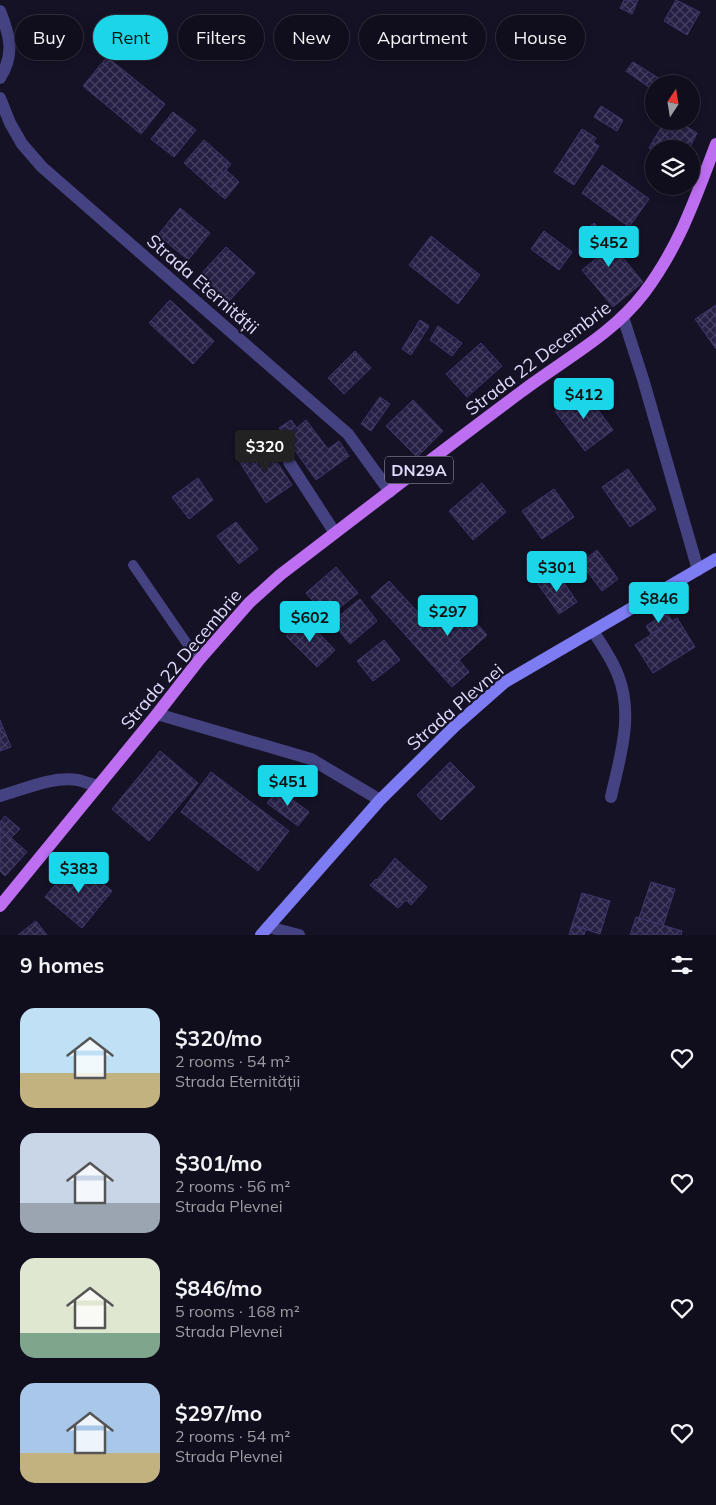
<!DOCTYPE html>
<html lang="en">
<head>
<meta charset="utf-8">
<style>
  body { margin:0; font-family:Mulish,sans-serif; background:#1e1c29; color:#f1f3f6; height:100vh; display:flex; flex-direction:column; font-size:19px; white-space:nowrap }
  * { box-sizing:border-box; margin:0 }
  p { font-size:16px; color:#9c9ca3 }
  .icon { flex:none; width:28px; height:28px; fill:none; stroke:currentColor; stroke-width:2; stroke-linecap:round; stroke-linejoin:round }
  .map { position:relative; height:935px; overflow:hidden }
  .side { display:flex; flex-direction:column; background:#100e1c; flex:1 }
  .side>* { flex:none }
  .top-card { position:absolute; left:15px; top:15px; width:686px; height:45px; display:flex; gap:10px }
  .needle { width:32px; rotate:12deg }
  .buttons { position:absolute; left:645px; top:75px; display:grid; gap:10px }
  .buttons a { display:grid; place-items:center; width:55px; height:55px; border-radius:50%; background:#100e1c; box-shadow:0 2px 8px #0003,0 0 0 1px #302e3b; font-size:25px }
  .price { position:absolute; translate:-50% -42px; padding:0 11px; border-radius:5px; background:#1bd6e8; color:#111; font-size:16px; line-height:32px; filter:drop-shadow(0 1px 2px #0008) }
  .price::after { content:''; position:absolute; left:50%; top:30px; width:15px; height:11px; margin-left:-8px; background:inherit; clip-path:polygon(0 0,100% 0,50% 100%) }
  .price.current { background:#222; color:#fff }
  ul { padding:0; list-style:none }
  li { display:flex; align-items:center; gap:15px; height:125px; padding:0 20px }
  li span { display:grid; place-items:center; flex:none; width:140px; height:100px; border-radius:15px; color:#555 }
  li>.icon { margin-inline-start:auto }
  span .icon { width:60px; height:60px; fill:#fffc; stroke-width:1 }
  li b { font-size:21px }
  h2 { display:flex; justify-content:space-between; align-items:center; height:60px; padding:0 20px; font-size:21px }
  .pill { padding:0 18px; border-radius:22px; background:#100e1c; box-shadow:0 2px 8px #0003,0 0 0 1px #302e3b; font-size:18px; line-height:45px }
  .pill.current { background:#1bd6e8; color:#111 }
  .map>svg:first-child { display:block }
</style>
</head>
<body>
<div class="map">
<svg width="716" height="935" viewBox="0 0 716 935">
  <defs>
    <pattern id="building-cross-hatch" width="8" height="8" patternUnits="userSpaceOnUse" patternTransform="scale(1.25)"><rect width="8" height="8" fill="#272045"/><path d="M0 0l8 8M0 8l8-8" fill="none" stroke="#464061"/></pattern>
  </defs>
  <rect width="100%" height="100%" fill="#161226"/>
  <!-- building -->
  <g fill="url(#building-cross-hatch)" stroke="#40356f">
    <path d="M 624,0 L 638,0 L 632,14 L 620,8 Z"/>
    <path d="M 676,0 L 700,12 L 687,35 L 664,21 Z"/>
    <path d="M 107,57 L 165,104 L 141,134 L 83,86 Z"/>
    <path d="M 633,62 L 660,79 L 657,84 L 654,84 L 653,90 L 626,71 Z"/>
    <path d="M 601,106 L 623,120 L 617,131 L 594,117 Z"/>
    <path d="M 173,112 L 196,130 L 174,157 L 151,139 Z"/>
    <path d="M 665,121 L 678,121 L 697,133 L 689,149 L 654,149 L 654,150 L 649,148 Z"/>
    <path d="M 582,129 L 596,138 L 593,142 L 599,146 L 574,185 L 554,172 Z"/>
    <path d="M 204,140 L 231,164 L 211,187 L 184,163 Z"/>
    <path d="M 602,165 L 649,199 L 629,227 L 582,193 Z"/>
    <path d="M 226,170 L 239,182 L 225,199 L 211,187 Z"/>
    <path d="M 180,208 L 210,233 L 188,260 L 158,235 Z"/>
    <path d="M 594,223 L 643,282 L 613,307 L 582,270 L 597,258 L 579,236 Z"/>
    <path d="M 544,231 L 572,252 L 559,270 L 531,249 Z"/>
    <path d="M 431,236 L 480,275 L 458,304 L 409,265 Z"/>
    <path d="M 226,247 L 255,273 L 229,301 L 200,275 Z"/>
    <path d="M 170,300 L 214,341 L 193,364 L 149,323 Z"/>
    <path d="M 716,305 L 716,349 L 695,319 Z"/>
    <path d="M 420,320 L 429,326 L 411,355 L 402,349 Z"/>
    <path d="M 438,326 L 462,343 L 452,356 L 430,340 Z"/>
    <path d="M 481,343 L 502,366 L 467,397 L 446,374 Z"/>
    <path d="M 355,351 L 371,368 L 344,394 L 328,378 Z"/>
    <path d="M 583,390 L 613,430 L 585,451 L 555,411 Z"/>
    <path d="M 380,397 L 390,404 L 371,431 L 361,424 Z"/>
    <path d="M 413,400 L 443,431 L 417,457 L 386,426 Z"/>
    <path d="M 291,420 L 297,428 L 306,420 L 328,449 L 339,441 L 349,456 L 316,480 L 279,428 Z"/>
    <path d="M 263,441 L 292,485 L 266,503 L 237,458 Z"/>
    <path d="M 628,469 L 656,509 L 630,527 L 602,487 Z"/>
    <path d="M 198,478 L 213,500 L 189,519 L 172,497 Z"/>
    <path d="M 482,483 L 506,512 L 473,540 L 449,511 Z"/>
    <path d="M 554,489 L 574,517 L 542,539 L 522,511 Z"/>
    <path d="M 236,522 L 258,549 L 239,564 L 217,536 Z"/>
    <path d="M 597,550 L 618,579 L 602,591 L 581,563 Z"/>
    <path d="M 336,567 L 358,593 L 327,618 L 306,593 Z"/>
    <path d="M 556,571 L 577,602 L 559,614 L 538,584 Z"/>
    <path d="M 389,581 L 427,622 L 409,639 L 371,597 Z"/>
    <path d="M 454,598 L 487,635 L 442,676 L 409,639 Z"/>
    <path d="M 360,599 L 377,621 L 350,644 L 332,622 Z"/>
    <path d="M 667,613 L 672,621 L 651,634 L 646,626 Z"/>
    <path d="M 304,618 L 335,650 L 317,667 L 286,636 Z"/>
    <path d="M 677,618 L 695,647 L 653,673 L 635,645 Z"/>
    <path d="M 384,640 L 400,660 L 373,681 L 357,661 Z"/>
    <path d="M 459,660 L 469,672 L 452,687 L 442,676 Z"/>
    <path d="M 0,720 L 11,747 L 0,751 Z"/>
    <path d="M 160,751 L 198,783 L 149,841 L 112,809 Z"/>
    <path d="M 450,762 L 475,787 L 441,820 L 417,795 Z"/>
    <path d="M 211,772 L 289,831 L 258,871 L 181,812 Z"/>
    <path d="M 278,789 L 309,812 L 298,826 L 267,803 Z"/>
    <path d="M 5,816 L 20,829 L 11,838 L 0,828 L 0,822 Z"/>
    <path d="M 0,828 L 27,852 L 5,876 L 0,871 Z"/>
    <path d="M 395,858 L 427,887 L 411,905 L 406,900 L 398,908 L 370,885 L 376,879 L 377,880 Z"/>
    <path d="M 75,861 L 112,891 L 82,928 L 45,897 Z"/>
    <path d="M 651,882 L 675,889 L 663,926 L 639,918 Z"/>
    <path d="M 582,893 L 610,901 L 600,934 L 572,925 Z"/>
    <path d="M 636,917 L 682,931 L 681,935 L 630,935 Z"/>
    <path d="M 36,921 L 47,935 L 18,935 Z"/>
    <path d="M 572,925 L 586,929 L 584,935 L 569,935 Z"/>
  </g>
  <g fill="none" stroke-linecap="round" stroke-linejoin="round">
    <!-- lane -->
    <path stroke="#444280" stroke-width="10" d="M 133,565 L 190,648 L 199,660"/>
    <!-- street -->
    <g stroke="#444280" stroke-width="12">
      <path d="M 0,11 C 10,36 15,54 0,78"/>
      <path d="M 0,98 L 10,123 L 22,144 L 42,167 L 348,434 L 390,492"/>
      <path d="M 623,317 L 643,379 L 698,570"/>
      <path d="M 289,462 L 335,533"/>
      <path d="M 593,631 C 602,645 612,659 618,675 C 634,715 620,757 611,797"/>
      <path d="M 157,714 L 311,759 L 380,800"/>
      <path d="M 0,796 C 25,789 52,776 78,780 C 85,782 91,784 98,786"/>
      <path d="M 268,927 L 299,935"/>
    </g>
    <!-- secondary -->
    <path stroke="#7e7cf2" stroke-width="12" d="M 261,935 L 380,800 L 455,726 L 505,682 L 716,559"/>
    <!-- primary -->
    <path stroke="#be6ef0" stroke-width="12" d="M 0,906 L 157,714 L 199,660 L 249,603 L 280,575 C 360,514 440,452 521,392 C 563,360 612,335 644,293 C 679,247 696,197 716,144"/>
  </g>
  <g text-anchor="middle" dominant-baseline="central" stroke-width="4.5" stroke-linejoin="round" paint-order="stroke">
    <!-- shield labels -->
    <rect fill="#161226" stroke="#a39fbb" stroke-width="1" x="385" y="456.5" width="68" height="27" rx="4"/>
    <g font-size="16" font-weight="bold" fill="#dfdbfb">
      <text x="419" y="470">DN29A</text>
    </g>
    <!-- street labels -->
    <g font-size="18" fill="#dfdbfb" stroke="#161226">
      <text transform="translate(203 284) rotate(41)">Strada Eternității</text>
      <text transform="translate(538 358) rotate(-37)">Strada 22 Decembrie</text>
      <text transform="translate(181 659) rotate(-50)">Strada 22 Decembrie</text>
      <text transform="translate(455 707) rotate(-41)">Strada Plevnei</text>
    </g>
  </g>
</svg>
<div class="buttons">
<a><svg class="needle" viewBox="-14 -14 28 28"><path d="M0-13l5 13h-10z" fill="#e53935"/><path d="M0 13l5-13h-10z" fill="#9c9ca3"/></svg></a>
<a><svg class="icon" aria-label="layers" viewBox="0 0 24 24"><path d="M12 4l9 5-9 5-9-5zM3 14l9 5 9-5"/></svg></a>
</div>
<b class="price" style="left:609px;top:268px">$452</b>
<b class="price" style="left:584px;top:420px">$412</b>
<b class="price current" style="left:265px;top:472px">$320</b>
<b class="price" style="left:557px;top:593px">$301</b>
<b class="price" style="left:659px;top:624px">$846</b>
<b class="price" style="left:448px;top:637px">$297</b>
<b class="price" style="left:310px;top:643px">$602</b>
<b class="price" style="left:288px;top:807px">$451</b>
<b class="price" style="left:79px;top:894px">$383</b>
<div class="top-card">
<a class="pill">Buy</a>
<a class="pill current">Rent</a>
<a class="pill">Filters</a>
<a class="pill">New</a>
<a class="pill">Apartment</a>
<a class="pill">House</a>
</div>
</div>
<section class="side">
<h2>9 homes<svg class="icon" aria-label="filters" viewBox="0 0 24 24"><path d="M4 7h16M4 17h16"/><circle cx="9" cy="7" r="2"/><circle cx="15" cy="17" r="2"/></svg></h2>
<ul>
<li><span style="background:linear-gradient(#bfe0f5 65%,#c2b280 0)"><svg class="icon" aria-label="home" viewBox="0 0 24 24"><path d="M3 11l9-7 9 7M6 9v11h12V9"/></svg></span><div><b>$320/mo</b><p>2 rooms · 54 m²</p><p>Strada Eternității</p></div><svg class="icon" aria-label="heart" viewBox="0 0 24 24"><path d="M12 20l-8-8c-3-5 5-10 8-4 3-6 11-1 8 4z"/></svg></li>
<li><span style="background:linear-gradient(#c9d6e8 70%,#9aa5b1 0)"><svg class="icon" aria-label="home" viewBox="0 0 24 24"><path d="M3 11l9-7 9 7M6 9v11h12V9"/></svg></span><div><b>$301/mo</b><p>2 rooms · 56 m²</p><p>Strada Plevnei</p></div><svg class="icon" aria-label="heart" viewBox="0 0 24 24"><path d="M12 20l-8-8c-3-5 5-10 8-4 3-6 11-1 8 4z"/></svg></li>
<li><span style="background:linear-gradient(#dfe7d0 75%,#7fa58c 0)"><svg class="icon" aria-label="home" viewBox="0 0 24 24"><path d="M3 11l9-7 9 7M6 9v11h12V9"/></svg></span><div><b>$846/mo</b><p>5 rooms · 168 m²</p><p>Strada Plevnei</p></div><svg class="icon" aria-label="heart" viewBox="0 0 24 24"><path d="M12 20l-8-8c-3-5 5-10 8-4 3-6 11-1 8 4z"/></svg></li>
<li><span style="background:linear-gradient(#a9c7e8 70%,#c2b280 0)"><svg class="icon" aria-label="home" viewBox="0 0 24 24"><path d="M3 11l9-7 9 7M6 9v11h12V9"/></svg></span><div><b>$297/mo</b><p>2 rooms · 54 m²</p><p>Strada Plevnei</p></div><svg class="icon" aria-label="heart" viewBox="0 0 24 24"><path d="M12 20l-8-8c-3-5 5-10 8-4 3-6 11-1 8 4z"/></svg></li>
</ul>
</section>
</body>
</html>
